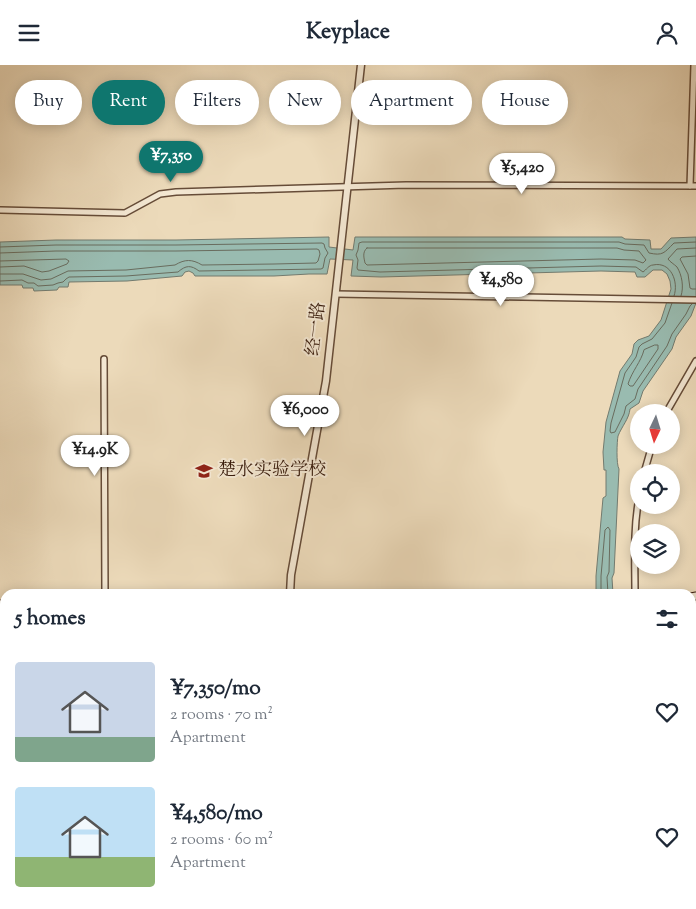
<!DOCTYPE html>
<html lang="en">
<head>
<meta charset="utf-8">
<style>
  body { margin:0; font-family:"Sorts Mill Goudy","Noto Serif SC",serif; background:#f6f6f7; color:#1f2937; height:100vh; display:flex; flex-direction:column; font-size:19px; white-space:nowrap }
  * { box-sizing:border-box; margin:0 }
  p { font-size:16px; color:#747a83 }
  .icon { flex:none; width:28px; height:28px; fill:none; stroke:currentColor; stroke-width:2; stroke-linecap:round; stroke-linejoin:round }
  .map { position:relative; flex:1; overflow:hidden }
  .drawer { position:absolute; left:0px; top:524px; width:696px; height:321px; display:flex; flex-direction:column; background:#fff; border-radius:15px 15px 0 0; box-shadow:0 2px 12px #0003 }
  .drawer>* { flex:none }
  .top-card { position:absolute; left:15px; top:15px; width:666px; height:45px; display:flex; gap:10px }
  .needle { width:32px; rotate:184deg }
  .fabs { position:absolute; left:630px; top:339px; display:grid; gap:10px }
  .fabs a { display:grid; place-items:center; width:50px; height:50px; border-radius:50%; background:#fff; box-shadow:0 2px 12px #0003; font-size:25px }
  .price { position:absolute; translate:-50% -42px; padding:0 11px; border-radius:18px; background:#fff; color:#222; font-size:16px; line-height:32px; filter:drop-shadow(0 1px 2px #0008) }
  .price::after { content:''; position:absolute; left:50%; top:30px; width:15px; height:11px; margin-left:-8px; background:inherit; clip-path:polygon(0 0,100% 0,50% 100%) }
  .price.active { background:#0f766e; color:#fff }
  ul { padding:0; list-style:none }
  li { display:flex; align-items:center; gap:15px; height:125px; padding:0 15px }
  li span { display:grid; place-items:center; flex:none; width:140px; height:100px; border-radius:5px; color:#555 }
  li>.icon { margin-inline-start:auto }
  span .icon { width:60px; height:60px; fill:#fffc; stroke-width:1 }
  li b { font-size:21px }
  h2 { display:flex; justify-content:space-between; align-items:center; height:60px; padding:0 15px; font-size:21px }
  .tag { padding:0 18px; border-radius:22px; background:#fff; box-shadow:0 2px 12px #0003; font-size:18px; line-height:45px }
  .tag.active { background:#0f766e; color:#fff }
  header { display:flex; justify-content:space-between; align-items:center; height:65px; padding:0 15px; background:#fff; font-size:22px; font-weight:700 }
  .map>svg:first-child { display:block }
</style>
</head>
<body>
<header><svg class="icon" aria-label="menu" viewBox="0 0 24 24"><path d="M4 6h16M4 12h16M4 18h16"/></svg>Keyplace<svg class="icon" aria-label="person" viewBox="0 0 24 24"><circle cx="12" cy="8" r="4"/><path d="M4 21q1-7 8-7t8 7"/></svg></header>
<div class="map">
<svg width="696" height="844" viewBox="0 0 696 844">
  <rect width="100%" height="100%" fill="#ecdaba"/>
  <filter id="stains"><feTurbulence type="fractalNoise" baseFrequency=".004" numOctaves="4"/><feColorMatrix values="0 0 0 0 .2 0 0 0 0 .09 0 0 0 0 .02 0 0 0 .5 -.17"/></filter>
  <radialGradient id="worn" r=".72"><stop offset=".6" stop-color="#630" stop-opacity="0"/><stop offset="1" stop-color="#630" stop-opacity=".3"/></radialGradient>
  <!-- water -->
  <g fill="#99bbb0" stroke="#737b6f">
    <path d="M 329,172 L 329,182 L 353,185 L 355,172 L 622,172 L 625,174 L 650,175 L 651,184 L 661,184 L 671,173 L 696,172 L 696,238 L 691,251 L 676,272 L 672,284 L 643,326 L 639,338 L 630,344 C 629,354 622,361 618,371 C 617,376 616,399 619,404 L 614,508 L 612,513 L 613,529 L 596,529 L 596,511 L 603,433 L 606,431 L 606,405 L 604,405 L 603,387 L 606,357 L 620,306 L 632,289 L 634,279 L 638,275 L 649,271 L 661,255 L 671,224 L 670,216 L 667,209 L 662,205 L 653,205 L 645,212 L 637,212 L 635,207 L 601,206 L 381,212 L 351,211 L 353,195 L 330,194 L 327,209 L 309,209 L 274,211 L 195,211 L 193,208 L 189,206 L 185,207 L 182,211 L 127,216 L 69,217 L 68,222 L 59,222 L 57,225 L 34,226 L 33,223 L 23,223 L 22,220 L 0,220 L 0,177 L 56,175 L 176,175 Z"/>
    <path d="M 696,739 L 696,809 L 691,811 L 691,740 Z"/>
    <path d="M 468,840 L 586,840 L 575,844 L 460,844 Z"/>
  </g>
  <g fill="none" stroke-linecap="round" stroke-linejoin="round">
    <!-- shore -->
    <g stroke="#696c5e" stroke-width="1">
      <path d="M 0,182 L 56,180 L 176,180 L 322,178 L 324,179 L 325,183 L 328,188 L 325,193 L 323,203 L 321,204 L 199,206 C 191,200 186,200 178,207 L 126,211 L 69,212 L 66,214 L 63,217 L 58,218 L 53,220 L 38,221 L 34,218 L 28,218 L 22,215 L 0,216"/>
      <path d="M 367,183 L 617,183 L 624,185 L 639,186 L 646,195 L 643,198 L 635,195 L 601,194 L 367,200 L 365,198 C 364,193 362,187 367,183 Z"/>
      <path d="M 0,188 L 56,186 L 176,186 L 317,184 L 319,185 L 320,189 L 318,196 L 316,198 L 274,199 L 202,200 C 192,194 185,194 175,200 L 126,205 L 68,206 L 51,214 L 41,215 L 23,209 L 0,209"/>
      <path d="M 696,191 L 682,192 L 680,194 L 688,209 L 690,223 L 692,224 L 696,224"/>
      <path d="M 0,196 L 66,194 L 69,196 L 67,199 L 49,206 L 42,207 L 24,201 L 0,202"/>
      <path d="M 674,231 C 679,217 671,196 653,200 C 649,200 646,205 643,207 L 636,202 L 601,201 L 380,207 L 358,205 L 357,203 L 358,195 L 356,190 L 358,185 L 359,178 L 362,177 L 619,177 L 625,179 L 644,180 L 649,188 C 663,191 664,188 674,178 L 696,177"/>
      <path d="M 681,231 C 684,222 682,210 677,202 C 674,199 670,197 668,194 L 677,184 L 696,183"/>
      <path d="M 672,238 L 665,258 L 652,274 L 642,279 L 639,282 L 636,292 L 625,308 L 611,358 L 610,366 L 611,368 L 615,367 L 624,349 L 626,341 L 635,334 L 638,324 L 667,281 L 672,269 L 686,249 L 690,241 L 692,239"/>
      <path d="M 655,280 L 658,280 L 658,284 L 633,321 L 630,321 L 628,319 C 632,306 641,297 644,285 Z"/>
      <path d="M 601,529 L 601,511 L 605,465 L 608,462 L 610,465 L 609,507 L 607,512 L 608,529"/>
    </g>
    <!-- minor casing -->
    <g stroke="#664c38" stroke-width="8">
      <g id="minor">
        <path d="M 690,121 L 694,0"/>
        <path d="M 0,145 L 125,148 L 160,129 L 176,127 L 406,120 L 696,121"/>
        <path d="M 336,229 L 696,235"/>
        <path d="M 104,294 L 105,529"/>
        <path d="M 666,348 L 696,296"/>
        <path d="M 644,408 L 652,380"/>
        <path d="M 635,529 C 635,497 633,464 639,433"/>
        <path d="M 0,698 L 5,698"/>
        <path d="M 691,708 L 696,708"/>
        <path d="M 0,820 L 5,820"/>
      </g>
    </g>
    <!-- tertiary casing -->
    <g stroke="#664c38" stroke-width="9">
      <g id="tertiary">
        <path d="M 290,529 L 291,510 L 326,316 L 361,0"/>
        <path d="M 376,840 L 378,844"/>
      </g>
    </g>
    <!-- secondary casing -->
    <g stroke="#391c0d" stroke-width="9">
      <g id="secondary">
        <path d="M 691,532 L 696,531"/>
        <path d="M 0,539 L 5,539"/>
      </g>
    </g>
    <!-- minor -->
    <use href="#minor" stroke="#f3e7d2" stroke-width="5"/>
    <!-- tertiary -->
    <use href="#tertiary" stroke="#f3e7d2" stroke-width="6"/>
    <!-- secondary -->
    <use href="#secondary" stroke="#f3e7d2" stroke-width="7"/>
  </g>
  <!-- icons -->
  <defs>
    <g id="school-bare" transform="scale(1.35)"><path d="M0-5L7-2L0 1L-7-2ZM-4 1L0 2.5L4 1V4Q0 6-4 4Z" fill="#8f2418" stroke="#f3e7d2" stroke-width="2.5" paint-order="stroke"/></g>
  </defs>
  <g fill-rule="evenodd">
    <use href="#school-bare" x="204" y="406"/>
  </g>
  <g text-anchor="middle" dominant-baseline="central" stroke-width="4" stroke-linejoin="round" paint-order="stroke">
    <!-- street labels -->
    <g font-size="18" fill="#391c0d" stroke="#f3e7d2">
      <text transform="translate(317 264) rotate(-83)">经一路</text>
    </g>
    <!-- poi labels -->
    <g font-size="18" fill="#391c0d" stroke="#f3e7d2" text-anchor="start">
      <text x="218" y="406">楚水实验学校</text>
    </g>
  </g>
  <rect width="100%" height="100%" filter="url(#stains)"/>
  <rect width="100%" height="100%" fill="url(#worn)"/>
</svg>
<div class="fabs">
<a><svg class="needle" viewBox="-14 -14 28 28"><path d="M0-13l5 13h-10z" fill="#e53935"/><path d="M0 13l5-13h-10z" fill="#747a83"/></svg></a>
<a><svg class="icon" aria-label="locate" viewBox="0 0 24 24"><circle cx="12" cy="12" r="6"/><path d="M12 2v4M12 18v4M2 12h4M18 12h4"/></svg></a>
<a><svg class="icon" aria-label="layers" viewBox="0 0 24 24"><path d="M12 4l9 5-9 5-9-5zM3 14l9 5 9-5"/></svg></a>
</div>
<b class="price active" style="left:171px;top:118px">¥7,350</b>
<b class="price" style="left:522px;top:130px">¥5,420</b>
<b class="price" style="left:501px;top:242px">¥4,580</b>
<b class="price" style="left:305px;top:372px">¥6,000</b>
<b class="price" style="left:95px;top:412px">¥14.9K</b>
<div class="top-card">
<a class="tag">Buy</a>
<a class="tag active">Rent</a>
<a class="tag">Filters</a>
<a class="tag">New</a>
<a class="tag">Apartment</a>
<a class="tag">House</a>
</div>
<section class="drawer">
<h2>5 homes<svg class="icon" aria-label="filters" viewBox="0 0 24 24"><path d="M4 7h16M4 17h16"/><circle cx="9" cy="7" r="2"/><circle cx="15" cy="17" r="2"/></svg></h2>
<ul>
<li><span style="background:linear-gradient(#c9d6e8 75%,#7fa58c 0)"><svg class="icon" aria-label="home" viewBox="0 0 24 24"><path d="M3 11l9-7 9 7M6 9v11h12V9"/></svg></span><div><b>¥7,350/mo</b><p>2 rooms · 70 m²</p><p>Apartment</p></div><svg class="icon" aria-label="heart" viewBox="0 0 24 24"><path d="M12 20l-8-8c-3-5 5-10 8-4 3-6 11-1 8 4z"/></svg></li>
<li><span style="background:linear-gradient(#bfe0f5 70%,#8fb573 0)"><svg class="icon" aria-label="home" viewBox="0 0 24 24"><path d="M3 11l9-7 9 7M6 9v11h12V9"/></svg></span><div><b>¥4,580/mo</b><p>2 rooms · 60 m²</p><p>Apartment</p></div><svg class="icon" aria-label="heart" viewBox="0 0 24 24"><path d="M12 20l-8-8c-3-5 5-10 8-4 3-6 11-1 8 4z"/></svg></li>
</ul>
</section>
</div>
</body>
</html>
